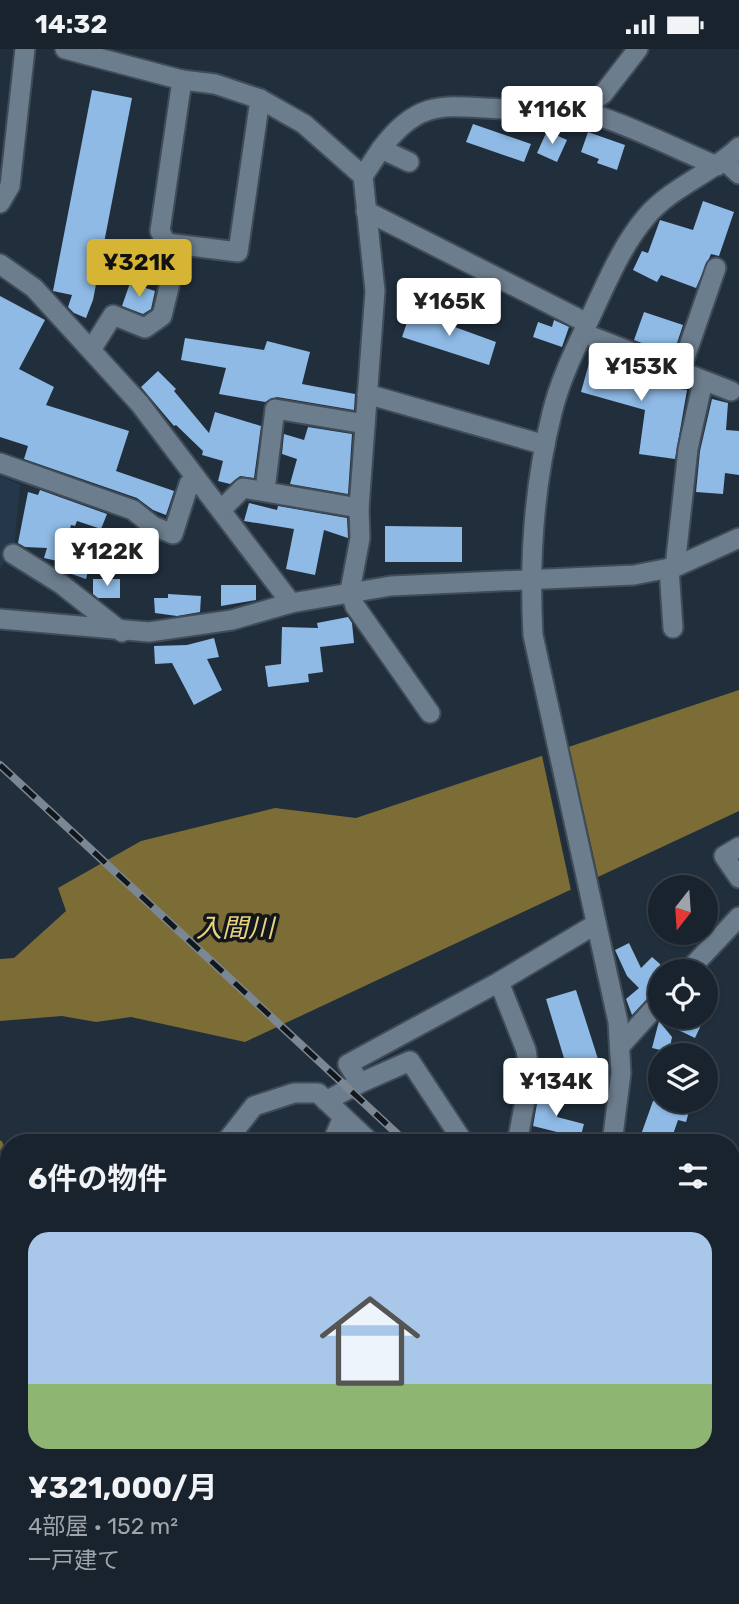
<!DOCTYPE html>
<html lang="ja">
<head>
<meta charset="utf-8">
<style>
  body { margin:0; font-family:Rubik,"Noto Sans JP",sans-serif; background:#222b36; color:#f1f3f6; height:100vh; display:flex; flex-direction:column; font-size:26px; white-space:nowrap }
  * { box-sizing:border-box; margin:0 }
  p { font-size:23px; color:#9fa4aa }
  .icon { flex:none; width:38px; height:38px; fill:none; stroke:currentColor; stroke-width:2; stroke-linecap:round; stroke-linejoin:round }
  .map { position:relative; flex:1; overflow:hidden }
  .details { position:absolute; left:0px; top:1085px; width:740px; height:471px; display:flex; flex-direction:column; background:#19232e; border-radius:28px 28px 0 0; box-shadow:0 2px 5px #0004,0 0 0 2px #37404a }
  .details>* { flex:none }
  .needle { width:46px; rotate:197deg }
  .buttons { position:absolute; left:648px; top:826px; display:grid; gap:14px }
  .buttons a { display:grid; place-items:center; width:70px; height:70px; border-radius:50%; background:#19232e; box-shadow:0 2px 5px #0004,0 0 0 2px #37404a; font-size:35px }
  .price { position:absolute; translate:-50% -60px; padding:0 16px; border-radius:7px; background:#fff; color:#222; font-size:23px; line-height:46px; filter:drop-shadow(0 2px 4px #0008) }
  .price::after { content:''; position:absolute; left:50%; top:42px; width:21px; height:16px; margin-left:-10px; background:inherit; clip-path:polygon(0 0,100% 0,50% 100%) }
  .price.current { background:#d6b534; color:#111 }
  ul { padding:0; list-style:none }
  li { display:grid; align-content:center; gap:14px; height:371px; padding:0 28px }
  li+li { border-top:2px solid #37404a }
  li span { display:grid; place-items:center; height:217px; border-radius:21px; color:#555 }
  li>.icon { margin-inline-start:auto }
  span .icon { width:126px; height:126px; fill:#fffc; stroke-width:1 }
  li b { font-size:30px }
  h2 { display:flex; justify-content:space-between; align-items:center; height:84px; padding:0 28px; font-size:30px }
  .status { display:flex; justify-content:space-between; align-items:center; height:49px; padding:0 35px; background:#19232e; direction:ltr }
  .status svg { height:19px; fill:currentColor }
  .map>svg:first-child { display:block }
</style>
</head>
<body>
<div class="status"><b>14:32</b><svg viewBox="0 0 49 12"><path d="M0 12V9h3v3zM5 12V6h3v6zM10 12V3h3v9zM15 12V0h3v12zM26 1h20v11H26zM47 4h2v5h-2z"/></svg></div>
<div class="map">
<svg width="739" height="1555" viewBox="0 0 739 1555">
  <rect width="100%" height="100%" fill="#212f3d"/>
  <!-- built -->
  <path fill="#25384b" d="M 0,427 L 20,436 L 14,500 L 0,520 Z"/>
  <!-- water -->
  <path fill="#7c6c35" d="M 739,641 L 739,762 L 245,993 L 131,968 L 96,973 L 62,967 L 0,972 L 0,910 L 14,909 L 66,862 L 58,839 L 141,792 L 275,759 L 356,769 Z"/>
  <!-- pier -->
  <path fill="#212f3d" d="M 568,693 L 599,832 L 572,846 L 541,702 Z"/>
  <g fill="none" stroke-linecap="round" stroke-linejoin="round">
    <!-- stream -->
    <g stroke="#7c6c35" stroke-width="5">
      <path d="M 0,1094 L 9,1114"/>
      <path d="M 16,1555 L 17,1547"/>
    </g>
  </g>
  <!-- building -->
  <g fill="#8ebae5">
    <path d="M 92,41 L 132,49 L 93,251 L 86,269 L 74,264 L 68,258 L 72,246 L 53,242 Z"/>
    <path d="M 473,75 L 531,95 L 524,113 L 466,93 Z"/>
    <path d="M 547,82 L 567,91 L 557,113 L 537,104 Z"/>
    <path d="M 588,83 L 625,96 L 617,121 L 597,114 L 599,110 L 581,103 Z"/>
    <path d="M 703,152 L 734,163 L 719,207 L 711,205 L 696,239 L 661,226 L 657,233 L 633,221 L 642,202 L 648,204 L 660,171 L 693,181 Z"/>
    <path d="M 130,234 L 155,242 L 151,260 L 143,265 L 122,257 Z"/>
    <path d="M 0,247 L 45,271 L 19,320 L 54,338 L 46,356 L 129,382 L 116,422 L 174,442 L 166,466 L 153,461 L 137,449 L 24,410 L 28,397 L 0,388 Z"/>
    <path d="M 411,262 L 496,293 L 489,316 L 402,288 Z"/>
    <path d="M 644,263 L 683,276 L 673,306 L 634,291 Z"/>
    <path d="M 554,271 L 569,278 L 562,298 L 533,288 L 538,273 L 552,278 Z"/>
    <path d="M 185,289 L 264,301 L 267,292 L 310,303 L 302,335 L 355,345 L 354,361 L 277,348 L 265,353 L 219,345 L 226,319 L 181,311 Z"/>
    <path d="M 591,307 L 644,321 L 640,334 L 687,341 L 675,410 L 639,405 L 645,361 L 581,343 Z"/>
    <path d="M 158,322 L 176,340 L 174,342 L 209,384 L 215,363 L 261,377 L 254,429 L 240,427 L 230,435 L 218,432 L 223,412 L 202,406 L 203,402 L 176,376 L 174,377 L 141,338 Z"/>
    <path d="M 712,350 L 728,354 L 726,381 L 739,382 L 739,426 L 725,424 L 723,445 L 696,443 L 700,402 Z"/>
    <path d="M 308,378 L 352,385 L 348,445 L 290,435 L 297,410 L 282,405 L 284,385 L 304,391 Z"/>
    <path d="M 40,441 L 107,465 L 101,480 L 77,472 L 75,477 L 71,476 L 62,513 L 44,509 L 47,499 L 25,498 L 18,494 L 28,443 L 38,446 Z"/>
    <path d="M 249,454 L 277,461 L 278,457 L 347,469 L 348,489 L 324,481 L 315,526 L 286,520 L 294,480 L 244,472 Z"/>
    <path d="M 385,477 L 462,478 L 462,513 L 385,513 Z"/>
    <path d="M 68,504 L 91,511 L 86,530 L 63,522 Z"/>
    <path d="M 93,530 L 120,530 L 120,549 L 98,549 L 93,545 Z"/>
    <path d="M 221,536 L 256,536 L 256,551 L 221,557 Z"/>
    <path d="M 168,545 L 201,547 L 200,563 L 177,567 L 155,564 L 154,549 L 168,549 Z"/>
    <path d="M 348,568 L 352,574 L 354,594 L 320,598 L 323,623 L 308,625 L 309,633 L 268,638 L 265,617 L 281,615 L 282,578 L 318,579 L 317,574 Z"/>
    <path d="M 214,589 L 219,608 L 207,610 L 222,641 L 194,656 L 172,614 L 155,615 L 154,597 L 187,596 Z"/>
    <path d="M 629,894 L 641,919 L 652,908 L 660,915 L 660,936 L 632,966 L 626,950 L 639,939 L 627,927 L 615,901 Z"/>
    <path d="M 576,941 L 598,1010 L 567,1019 L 546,950 Z"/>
    <path d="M 677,968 L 690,968 L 702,974 L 695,989 L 672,978 Z"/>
    <path d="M 659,972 L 672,988 L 669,1003 L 652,999 Z"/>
    <path d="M 540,1038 L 562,1042 L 557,1068 L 584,1075 L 579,1094 L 555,1094 L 557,1083 L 533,1077 Z"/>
    <path d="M 653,1052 L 692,1052 L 686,1073 L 678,1071 L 670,1094 L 638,1094 Z"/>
  </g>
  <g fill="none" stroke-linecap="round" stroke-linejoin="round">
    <!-- minor casing -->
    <g stroke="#404c58" stroke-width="23">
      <g id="minor">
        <path d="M 65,0 L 182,31 L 215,35 L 260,50 L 304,75 L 363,127"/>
        <path d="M 182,31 L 160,182 L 166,194 L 238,203 L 260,50"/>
        <path d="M 580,61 L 603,45 L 638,0"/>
        <path d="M 381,100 C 422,45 450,59 509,60 C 522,60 534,55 547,56 C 599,59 668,97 717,117"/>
        <path d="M 725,112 L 739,125"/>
        <path d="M 409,113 L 381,100 L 363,127 L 375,242 L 359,459 L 360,489 L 350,542 L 355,557 L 430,664"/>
        <path d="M 0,154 L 10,137 L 25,0"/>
        <path d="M 366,162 L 587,274"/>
        <path d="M 0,215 L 34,239 L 140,355 L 291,554"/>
        <path d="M 583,284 L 731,342"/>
        <path d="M 91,301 L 113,266 L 145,279 L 162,267 L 179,197"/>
        <path d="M 680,323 L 716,219"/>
        <path d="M 367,345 L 545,396"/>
        <path d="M 0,414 L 133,461 L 153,477 L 173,485 L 189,435 L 197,431"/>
        <path d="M 265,441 L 275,360 L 365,375"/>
        <path d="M 221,461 L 243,439 L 359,459"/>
        <path d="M 13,505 L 61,535 L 122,583"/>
        <path d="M 675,518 L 688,400 L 703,332"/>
        <path d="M 669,519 L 673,579"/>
        <path d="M 0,570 L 149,583 L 232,571 L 291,554 L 391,537 L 634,526 L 675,518 L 739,489"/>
        <path d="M 739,798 L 724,807 L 739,829"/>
        <path d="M 688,922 L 739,868"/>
        <path d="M 499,933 L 526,1001 L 530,1026 L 517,1094"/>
        <path d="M 621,996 L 660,953"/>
        <path d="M 326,1052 L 360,1034"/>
        <path d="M 225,1094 L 254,1057 L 294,1044 L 318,1044 L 371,1094"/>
        <path d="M 332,1094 L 343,1068"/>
        <path d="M 464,1094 L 410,1012 L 360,1034 L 348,1015 L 499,933 L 596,875"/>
        <path d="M 612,1094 L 621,1024 L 618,973 L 533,586 C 529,513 534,436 552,364 C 561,326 580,291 596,256 C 610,226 624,194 646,168 C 671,138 711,125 739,98"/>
        <path d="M 0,1128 L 9,1147"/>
        <path d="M 732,1156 L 736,1158 L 739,1152"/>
        <path d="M 0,1319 L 9,1320"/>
        <path d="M 732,1349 L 739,1351"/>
        <path d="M 732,1432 L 739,1438"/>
        <path d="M 0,1524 L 9,1527"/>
        <path d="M 304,1547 L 322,1555"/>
        <path d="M 546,1547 L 558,1555"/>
        <path d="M 721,1547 L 731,1555"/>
        <path d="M 149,1555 L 151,1547"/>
        <path d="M 361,1555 L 365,1547"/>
      </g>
    </g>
    <!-- minor -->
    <use href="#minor" stroke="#6c7d8d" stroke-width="19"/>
    <!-- rail casing -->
    <g stroke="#7b8792" stroke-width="8">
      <g id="rail">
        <path d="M 0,716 L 407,1094"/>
        <path d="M 732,1380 L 739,1386"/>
        <path d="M 732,1411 L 739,1418"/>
      </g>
    </g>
    <!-- rail -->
    <use href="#rail" stroke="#11171d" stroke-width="5" stroke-dasharray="16" stroke-linecap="butt"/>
  </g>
  <g text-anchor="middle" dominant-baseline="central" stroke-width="7" stroke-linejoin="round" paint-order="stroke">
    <!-- water labels -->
    <g font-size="26" font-style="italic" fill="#ebd27f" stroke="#11171d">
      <text x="235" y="879">入間川</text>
    </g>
  </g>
</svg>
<div class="buttons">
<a><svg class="needle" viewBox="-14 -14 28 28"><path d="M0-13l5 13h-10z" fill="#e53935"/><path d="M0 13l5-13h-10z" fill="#9fa4aa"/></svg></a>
<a><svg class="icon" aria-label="locate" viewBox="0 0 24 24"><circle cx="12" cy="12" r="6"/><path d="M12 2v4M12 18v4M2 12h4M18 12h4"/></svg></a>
<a><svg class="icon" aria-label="layers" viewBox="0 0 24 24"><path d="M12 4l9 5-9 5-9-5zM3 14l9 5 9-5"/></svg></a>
</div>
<b class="price" style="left:552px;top:97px">¥116K</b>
<b class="price current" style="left:139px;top:250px">¥321K</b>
<b class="price" style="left:449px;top:289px">¥165K</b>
<b class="price" style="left:641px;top:354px">¥153K</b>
<b class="price" style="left:107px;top:539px">¥122K</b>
<b class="price" style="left:556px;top:1069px">¥134K</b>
<section class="details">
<h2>6件の物件<svg class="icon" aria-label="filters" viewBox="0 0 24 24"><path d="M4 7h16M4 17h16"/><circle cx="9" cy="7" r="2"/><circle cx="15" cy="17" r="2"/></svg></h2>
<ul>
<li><span style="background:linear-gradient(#a9c7e8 70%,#8fb573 0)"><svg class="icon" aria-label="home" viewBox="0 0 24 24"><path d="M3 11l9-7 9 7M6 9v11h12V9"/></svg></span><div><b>¥321,000/月</b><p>4部屋 · 152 m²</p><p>一戸建て</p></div></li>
</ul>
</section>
</div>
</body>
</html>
